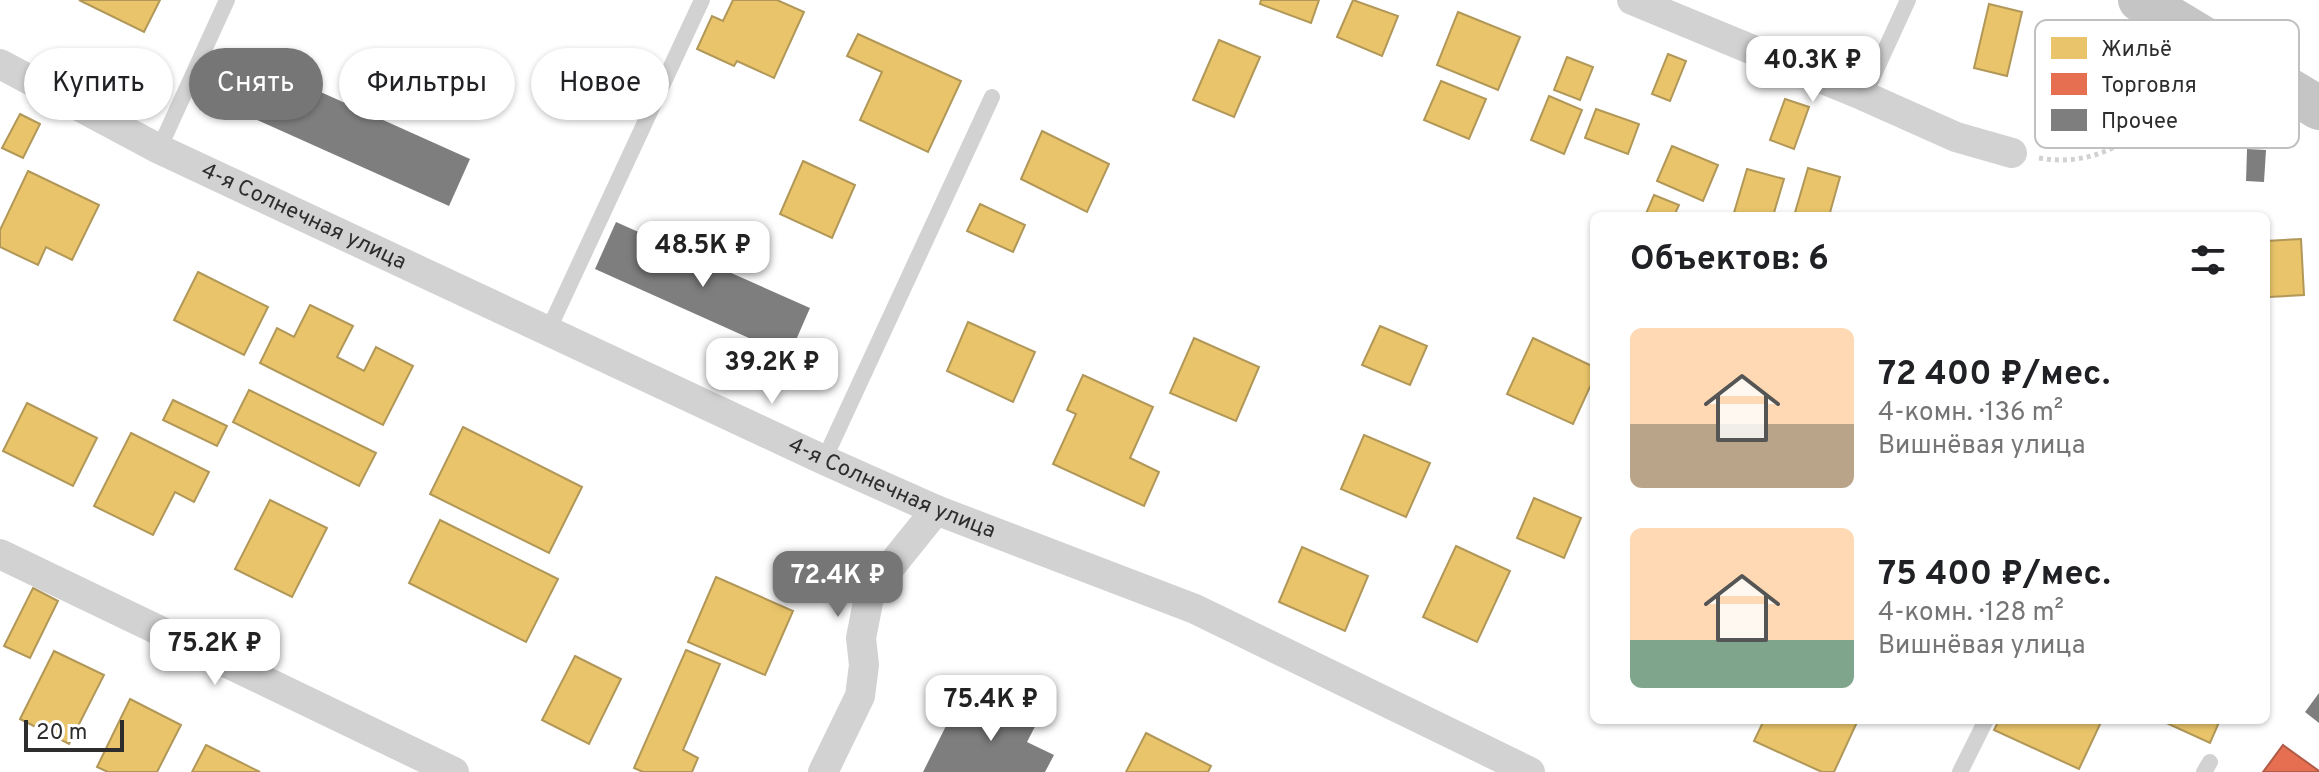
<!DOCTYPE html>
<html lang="ru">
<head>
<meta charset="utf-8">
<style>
  body { margin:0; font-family:Overpass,sans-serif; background:#f2f2f2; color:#202124; height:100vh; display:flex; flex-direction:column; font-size:30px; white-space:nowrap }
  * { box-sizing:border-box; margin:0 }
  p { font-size:26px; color:#757577 }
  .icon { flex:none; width:44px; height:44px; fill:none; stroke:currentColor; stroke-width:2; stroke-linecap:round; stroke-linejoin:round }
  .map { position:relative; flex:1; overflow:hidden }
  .drawer { position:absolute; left:1590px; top:212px; width:680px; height:512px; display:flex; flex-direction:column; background:#fff; border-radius:12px; box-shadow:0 2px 6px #0004 }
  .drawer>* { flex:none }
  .guide { position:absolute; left:24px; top:48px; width:760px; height:72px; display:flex; gap:16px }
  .scale { position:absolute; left:24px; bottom:20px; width:100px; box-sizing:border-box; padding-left:8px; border:4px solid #2d2d2d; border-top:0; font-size:22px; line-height:28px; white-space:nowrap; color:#2d2d2d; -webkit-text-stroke:6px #fff; paint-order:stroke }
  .price { position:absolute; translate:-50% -68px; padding:0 18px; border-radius:16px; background:#fff; color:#222; font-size:26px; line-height:52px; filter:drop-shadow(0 2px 4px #0008) }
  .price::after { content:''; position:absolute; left:50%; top:48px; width:24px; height:18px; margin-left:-12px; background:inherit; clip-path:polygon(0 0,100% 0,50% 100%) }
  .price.active { background:#767676; color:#fff }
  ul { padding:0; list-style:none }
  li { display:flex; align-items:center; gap:24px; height:200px; padding:0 40px }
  li span { display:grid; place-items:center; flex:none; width:224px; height:160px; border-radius:12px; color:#555 }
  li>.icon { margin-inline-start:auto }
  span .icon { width:96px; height:96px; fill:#fffc; stroke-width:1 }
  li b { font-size:34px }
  h2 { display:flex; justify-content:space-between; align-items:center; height:96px; padding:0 40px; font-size:34px }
  .tag { padding:0 28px; border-radius:36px; background:#fff; box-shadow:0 2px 6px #0004; font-size:28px; line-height:72px }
  .tag.active { background:#767676; color:#fff }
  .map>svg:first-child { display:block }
</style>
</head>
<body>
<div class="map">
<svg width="2319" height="772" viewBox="0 0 2319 772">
  <rect width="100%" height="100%" fill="#fff"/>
  <!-- homes -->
  <g fill="#e9c46a" stroke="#b19758" stroke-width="2">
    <path d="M 79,0 L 160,0 L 144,32 Z"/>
    <path d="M 733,0 L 777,0 L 804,12 L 774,78 L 737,61 L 734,66 L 697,49 L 712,16 L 723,21 Z"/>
    <path d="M 1261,0 L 1319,0 L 1311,23 L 1260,4 Z"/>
    <path d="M 1353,0 L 1398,16 L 1382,56 L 1337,37 Z"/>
    <path d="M 1989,4 L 2022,12 L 2007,76 L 1974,68 Z"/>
    <path d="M 1458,12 L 1520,37 L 1498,90 L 1437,65 Z"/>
    <path d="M 858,34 L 961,81 L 928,152 L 860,120 L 882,72 L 847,56 Z"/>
    <path d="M 1219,40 L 1260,57 L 1234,117 L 1193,100 Z"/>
    <path d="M 1668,54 L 1686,61 L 1670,101 L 1652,94 Z"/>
    <path d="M 1567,57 L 1593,67 L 1580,100 L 1554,90 Z"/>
    <path d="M 1441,81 L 1486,99 L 1469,139 L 1424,120 Z"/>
    <path d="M 1549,96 L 1582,110 L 1564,154 L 1531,140 Z"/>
    <path d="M 1785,99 L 1809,107 L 1794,149 L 1770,140 Z"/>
    <path d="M 1596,109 L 1639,124 L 1628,154 L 1585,138 Z"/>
    <path d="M 20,114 L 40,124 L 23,158 L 2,148 Z"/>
    <path d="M 1042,131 L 1109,164 L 1087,212 L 1021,179 Z"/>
    <path d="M 1672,146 L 1718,165 L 1703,201 L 1657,181 Z"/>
    <path d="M 803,161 L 855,185 L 832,238 L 780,214 Z"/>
    <path d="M 1808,168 L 1840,177 L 1829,216 L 1794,216 Z"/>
    <path d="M 1747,169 L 1784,179 L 1773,216 L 1733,216 Z"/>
    <path d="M 28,171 L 99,205 L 72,260 L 46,247 L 38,265 L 0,247 L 0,230 Z"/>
    <path d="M 1654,195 L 1679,205 L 1674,216 L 1645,216 Z"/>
    <path d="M 980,204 L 1025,225 L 1013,252 L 967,231 Z"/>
    <path d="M 2301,239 L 2304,295 L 2269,297 L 2266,241 Z"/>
    <path d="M 198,272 L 268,307 L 244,355 L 174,320 Z"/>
    <path d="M 310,305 L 353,326 L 337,357 L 364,371 L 376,347 L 413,366 L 383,425 L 260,363 L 277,328 L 294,337 Z"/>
    <path d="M 968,322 L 1035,352 L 1013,402 L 947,371 Z"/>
    <path d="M 1380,326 L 1427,346 L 1410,385 L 1362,365 Z"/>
    <path d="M 1194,338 L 1259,367 L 1236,421 L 1170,393 Z"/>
    <path d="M 1533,338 L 1594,367 L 1594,378 L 1573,424 L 1507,394 Z"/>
    <path d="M 1083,375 L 1153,407 L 1130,458 L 1159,472 L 1144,506 L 1053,464 L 1076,414 L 1067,410 Z"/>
    <path d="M 249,390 L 376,453 L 359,486 L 233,422 Z"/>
    <path d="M 173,400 L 227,426 L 217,446 L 163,420 Z"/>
    <path d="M 27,403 L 97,438 L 73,486 L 3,451 Z"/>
    <path d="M 463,427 L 582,487 L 549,553 L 430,494 Z"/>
    <path d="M 131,433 L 209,472 L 194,502 L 175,492 L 153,535 L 94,506 Z"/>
    <path d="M 1364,435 L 1430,463 L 1406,517 L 1341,489 Z"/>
    <path d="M 1534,498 L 1581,518 L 1564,558 L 1517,538 Z"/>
    <path d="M 270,500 L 327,528 L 292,597 L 235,569 Z"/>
    <path d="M 440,520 L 558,579 L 526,642 L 409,583 Z"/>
    <path d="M 1456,546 L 1510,571 L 1477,642 L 1423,617 Z"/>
    <path d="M 1302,547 L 1368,576 L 1345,631 L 1279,602 Z"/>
    <path d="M 716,577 L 793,611 L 765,675 L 688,642 Z"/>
    <path d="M 33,588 L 58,601 L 30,658 L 4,646 Z"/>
    <path d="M 686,650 L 720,664 L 683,750 L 698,758 L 692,772 L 643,772 L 634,768 Z"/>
    <path d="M 54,651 L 104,675 L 69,744 L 20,719 Z"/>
    <path d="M 575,656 L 621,679 L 589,744 L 542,720 Z"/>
    <path d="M 130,699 L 181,725 L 157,772 L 108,772 L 97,767 Z"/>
    <path d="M 1764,720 L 1858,720 L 1834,772 L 1822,772 L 1754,741 Z"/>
    <path d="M 1999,720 L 2102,720 L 2079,769 L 1994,730 Z"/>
    <path d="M 2160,720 L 2220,720 L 2210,743 Z"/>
    <path d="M 1146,733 L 1211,766 L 1208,772 L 1126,772 Z"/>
    <path d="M 206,745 L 260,772 L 192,772 Z"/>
  </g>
  <!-- shops -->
  <path fill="#e76f51" stroke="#af5b46" stroke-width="2" d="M 2283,745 L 2319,771 L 2319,772 L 2263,772 Z"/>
  <!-- building -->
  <g fill="#7e7e7e">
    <path d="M 276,72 L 470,159 L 449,206 L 255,119 Z"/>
    <path d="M 2247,149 L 2266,150 L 2264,182 L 2246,181 Z"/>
    <path d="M 616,222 L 810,308 L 789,356 L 595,269 Z"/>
    <path d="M 1013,693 L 1044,709 L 1027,742 L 1054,755 L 1045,772 L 923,772 L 956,706 L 997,727 Z"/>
    <path d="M 2319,693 L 2319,723 L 2305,712 Z"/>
  </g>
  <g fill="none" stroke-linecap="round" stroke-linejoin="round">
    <!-- path -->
    <path stroke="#d2d2d2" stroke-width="5" stroke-dasharray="4 4" stroke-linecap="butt" d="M 2039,158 C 2107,170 2155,125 2194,76"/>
    <!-- service -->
    <g stroke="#d2d2d2" stroke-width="16">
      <path d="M 1864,96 L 1908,0"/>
      <path d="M 159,149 L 227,0"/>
      <path d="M 548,331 L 702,0"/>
      <path d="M 824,460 L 992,97"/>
      <path d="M 1960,772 L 1986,720"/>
      <path d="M 2204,772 L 2210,762"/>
    </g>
    <!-- minor -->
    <g stroke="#d2d2d2" stroke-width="30">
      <path d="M 1632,0 L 1864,96 L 1956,137 L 2012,153"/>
      <path id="s1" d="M 0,64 L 159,149 L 824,460 L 936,510 L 1195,609 L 1530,772"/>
      <path d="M 0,554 L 454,772"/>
      <path d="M 823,772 L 860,696 L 864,665 L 861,638 L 870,592 L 936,510"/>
    </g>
    <!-- primary -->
    <path stroke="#c5c5c5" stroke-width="44" d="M 2140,0 L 2319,108"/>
  </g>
  <g text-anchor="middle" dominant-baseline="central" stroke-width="8" stroke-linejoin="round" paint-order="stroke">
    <!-- street labels -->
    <g font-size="22" fill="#2d2d2d" stroke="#fff">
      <text stroke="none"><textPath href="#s1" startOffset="340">4-я Солнечная улица</textPath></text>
      <text stroke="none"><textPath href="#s1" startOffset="988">4-я Солнечная улица</textPath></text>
    </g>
  </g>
  <!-- legend -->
  <rect x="2035" y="20" width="264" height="128" rx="12" fill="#fff" stroke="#c0c0c0" stroke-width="2"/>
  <rect x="2051" y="37" width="36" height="22" fill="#e9c46a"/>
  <rect x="2051" y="73" width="36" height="22" fill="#e76f51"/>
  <rect x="2051" y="109" width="36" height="22" fill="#7e7e7e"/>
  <g font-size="22" fill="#2d2d2d">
    <text x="2101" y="56">Жильё</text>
    <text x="2101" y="92">Торговля</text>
    <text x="2101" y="128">Прочее</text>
  </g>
</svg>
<div class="scale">20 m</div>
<b class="price" style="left:1813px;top:104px">40.3K ₽</b>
<b class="price" style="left:703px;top:289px">48.5K ₽</b>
<b class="price" style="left:772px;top:406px">39.2K ₽</b>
<b class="price active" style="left:838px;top:619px">72.4K ₽</b>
<b class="price" style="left:215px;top:687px">75.2K ₽</b>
<b class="price" style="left:991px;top:743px">75.4K ₽</b>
<div class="guide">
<a class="tag">Купить</a>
<a class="tag active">Снять</a>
<a class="tag">Фильтры</a>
<a class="tag">Новое</a>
</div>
<section class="drawer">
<h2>Объектов: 6<svg class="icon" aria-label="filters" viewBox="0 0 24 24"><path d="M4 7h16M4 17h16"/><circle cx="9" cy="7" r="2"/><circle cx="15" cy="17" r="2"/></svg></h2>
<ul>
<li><span style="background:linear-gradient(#ffd9b3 60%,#b9a48a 0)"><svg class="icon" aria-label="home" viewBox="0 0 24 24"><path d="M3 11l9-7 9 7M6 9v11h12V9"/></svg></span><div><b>72 400 ₽/мес.</b><p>4-комн. · 136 m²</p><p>Вишнёвая улица</p></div></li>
<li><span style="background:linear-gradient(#ffd9b3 70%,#7fa58c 0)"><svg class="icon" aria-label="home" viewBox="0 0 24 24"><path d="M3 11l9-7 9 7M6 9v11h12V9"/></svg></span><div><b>75 400 ₽/мес.</b><p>4-комн. · 128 m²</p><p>Вишнёвая улица</p></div></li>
</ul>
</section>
</div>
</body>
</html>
